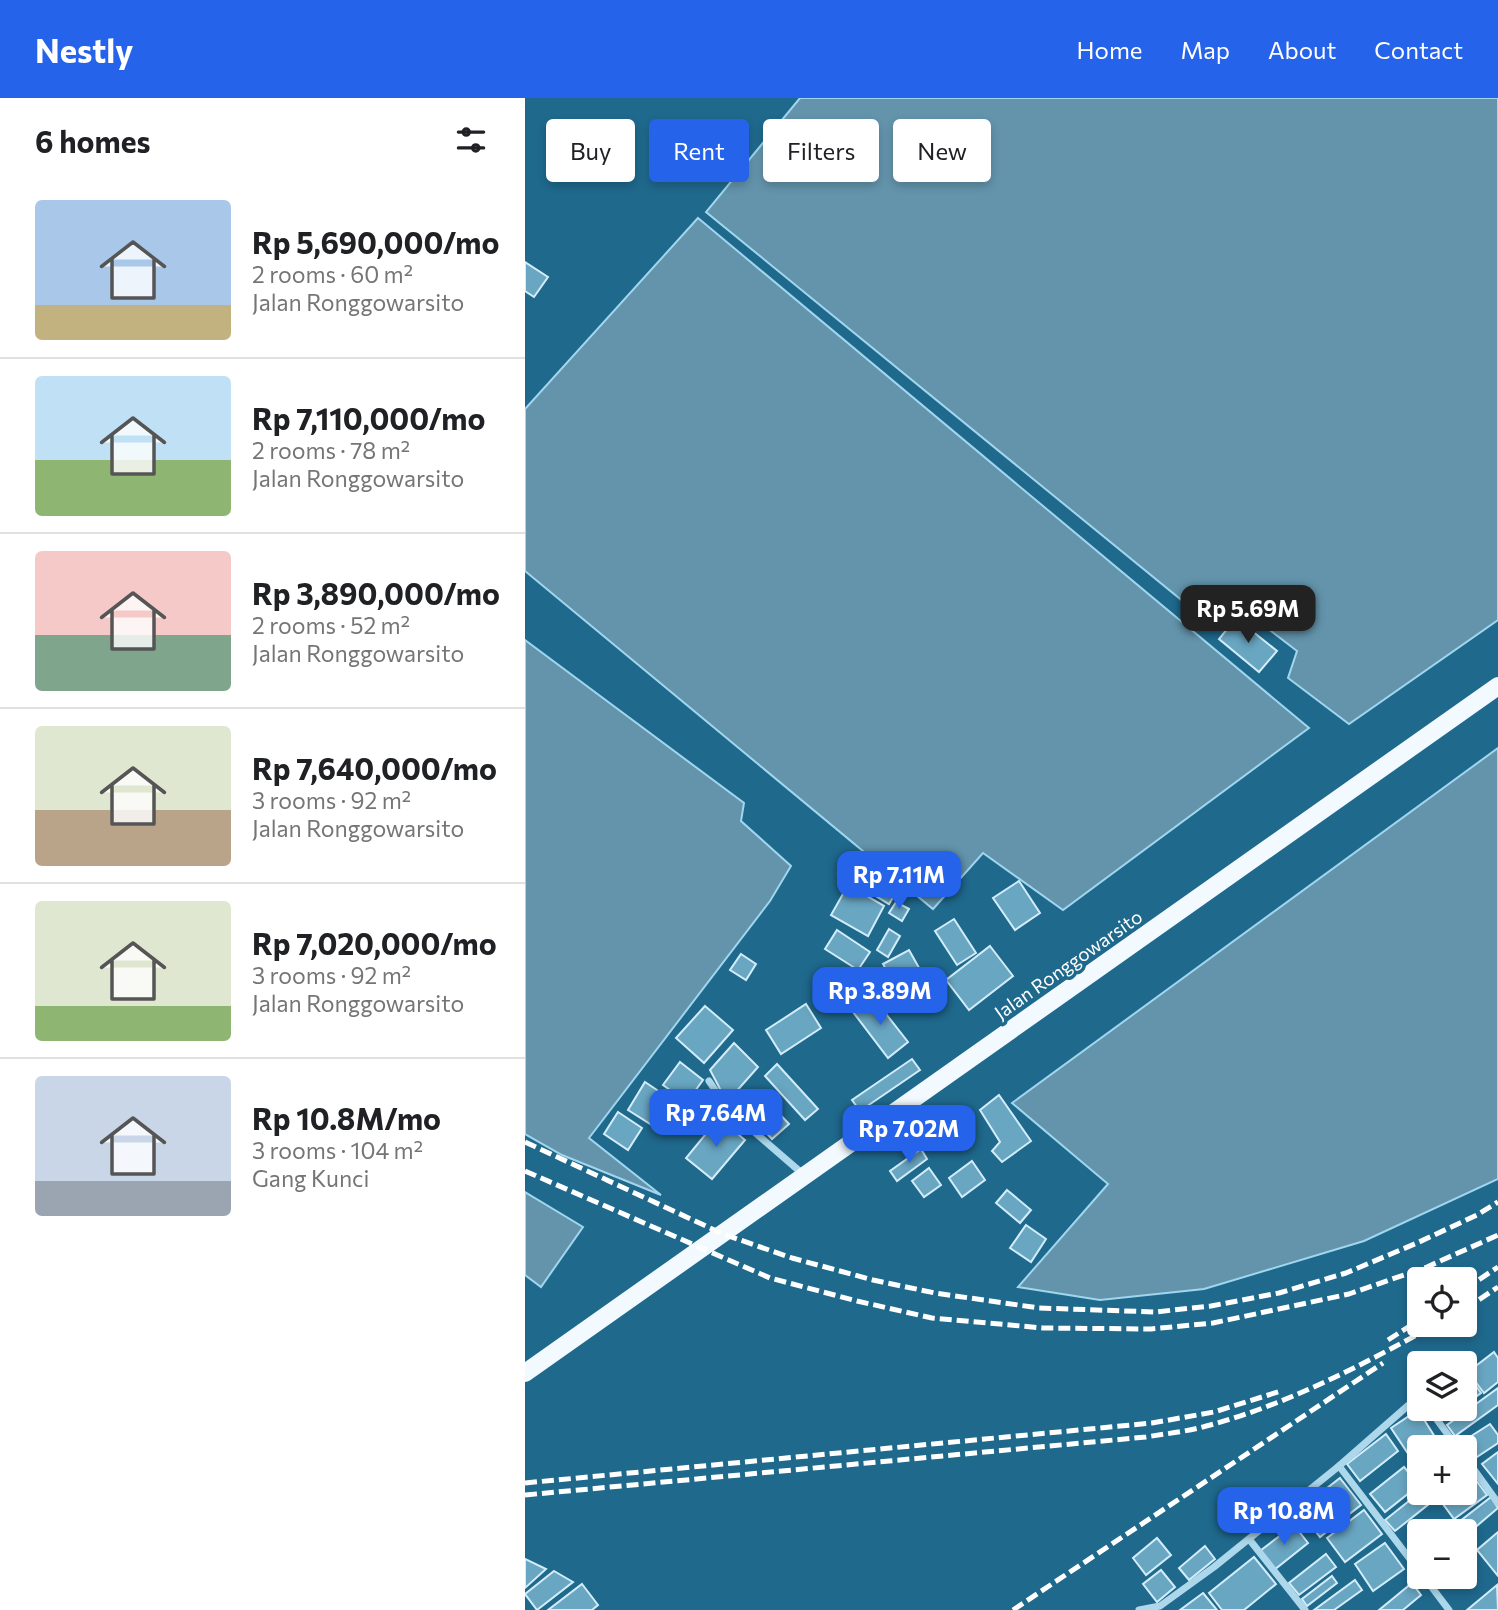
<!DOCTYPE html>
<html lang="en">
<head>
<meta charset="utf-8">
<style>
  body { margin:0; font-family:Commissioner,sans-serif; background:#f2f2f2; color:#202124; height:100vh; display:flex; flex-direction:column; font-size:26px; white-space:nowrap }
  * { box-sizing:border-box; margin:0 }
  p { font-size:23px; color:#757577 }
  .icon { flex:none; width:38px; height:38px; fill:none; stroke:currentColor; stroke-width:2; stroke-linecap:round; stroke-linejoin:round }
  .map { position:relative; flex:1; overflow:hidden }
  .panel { display:flex; flex-direction:column; background:#fff; width:525px }
  .panel>* { flex:none }
  .top-card { position:absolute; left:21px; top:21px; width:665px; height:63px; display:flex; gap:14px }
  .fabs { position:absolute; left:882px; top:1169px; display:grid; gap:14px }
  .fabs a { display:grid; place-items:center; width:70px; height:70px; border-radius:7px; background:#fff; box-shadow:0 4px 10px #0003; font-size:35px }
  .price { position:absolute; translate:-50% -60px; padding:0 16px; border-radius:14px; background:#2563eb; color:#fff; font-size:23px; line-height:46px; filter:drop-shadow(0 2px 4px #0008) }
  .price::after { content:''; position:absolute; left:50%; top:42px; width:21px; height:16px; margin-left:-10px; background:inherit; clip-path:polygon(0 0,100% 0,50% 100%) }
  .price.active { background:#222; color:#fff }
  ul { padding:0; list-style:none }
  li { display:flex; align-items:center; gap:21px; height:175px; padding:0 35px }
  li+li { border-top:2px solid #e0e0e0 }
  li span { display:grid; place-items:center; flex:none; width:196px; height:140px; border-radius:7px; color:#555 }
  li>.icon { margin-inline-start:auto }
  span .icon { width:84px; height:84px; fill:#fffc; stroke-width:1 }
  li b { font-size:30px }
  h2 { display:flex; justify-content:space-between; align-items:center; height:84px; padding:0 35px; font-size:30px }
  .chip { padding:0 24px; border-radius:7px; background:#fff; box-shadow:0 4px 10px #0003; font-size:24px; line-height:63px }
  .chip.active { background:#2563eb; color:#fff }
  header { display:flex; align-items:center; gap:42px; box-sizing:border-box; height:98px; padding:0 35px; background:#2563eb; color:#fff }
  header strong { font-size:33px }
  nav { display:flex; gap:38px; margin-inline-start:auto; font-size:24px }
  main { display:flex; flex:1; min-height:0 }
  .map>svg:first-child { display:block }
</style>
</head>
<body>
<header>
<strong>Nestly</strong>
<nav><a>Home</a><a>Map</a><a>About</a><a>Contact</a></nav>
</header>
<main>
<section class="panel">
<h2>6 homes<svg class="icon" aria-label="filters" viewBox="0 0 24 24"><path d="M4 7h16M4 17h16"/><circle cx="9" cy="7" r="2"/><circle cx="15" cy="17" r="2"/></svg></h2>
<ul>
<li><span style="background:linear-gradient(#a9c7e8 75%,#c2b280 0)"><svg class="icon" aria-label="home" viewBox="0 0 24 24"><path d="M3 11l9-7 9 7M6 9v11h12V9"/></svg></span><div><b>Rp 5,690,000/mo</b><p>2 rooms · 60 m²</p><p>Jalan Ronggowarsito</p></div></li>
<li><span style="background:linear-gradient(#bfe0f5 60%,#8fb573 0)"><svg class="icon" aria-label="home" viewBox="0 0 24 24"><path d="M3 11l9-7 9 7M6 9v11h12V9"/></svg></span><div><b>Rp 7,110,000/mo</b><p>2 rooms · 78 m²</p><p>Jalan Ronggowarsito</p></div></li>
<li><span style="background:linear-gradient(#f6c9c9 60%,#7fa58c 0)"><svg class="icon" aria-label="home" viewBox="0 0 24 24"><path d="M3 11l9-7 9 7M6 9v11h12V9"/></svg></span><div><b>Rp 3,890,000/mo</b><p>2 rooms · 52 m²</p><p>Jalan Ronggowarsito</p></div></li>
<li><span style="background:linear-gradient(#dfe7d0 60%,#b9a48a 0)"><svg class="icon" aria-label="home" viewBox="0 0 24 24"><path d="M3 11l9-7 9 7M6 9v11h12V9"/></svg></span><div><b>Rp 7,640,000/mo</b><p>3 rooms · 92 m²</p><p>Jalan Ronggowarsito</p></div></li>
<li><span style="background:linear-gradient(#dfe7d0 75%,#8fb573 0)"><svg class="icon" aria-label="home" viewBox="0 0 24 24"><path d="M3 11l9-7 9 7M6 9v11h12V9"/></svg></span><div><b>Rp 7,020,000/mo</b><p>3 rooms · 92 m²</p><p>Jalan Ronggowarsito</p></div></li>
<li><span style="background:linear-gradient(#c9d6e8 75%,#9aa5b1 0)"><svg class="icon" aria-label="home" viewBox="0 0 24 24"><path d="M3 11l9-7 9 7M6 9v11h12V9"/></svg></span><div><b>Rp 10.8M/mo</b><p>3 rooms · 104 m²</p><p>Gang Kunci</p></div></li>
</ul>
</section>
<div class="map">
<svg width="973" height="1512" viewBox="0 0 973 1512">
  <rect width="100%" height="100%" fill="#1f698d"/>
  <!-- water -->
  <g fill="#6394ac" stroke="#a0d6ee" stroke-width="2">
    <path d="M 275,0 L 973,0 L 973,522 L 824,626 L 763,580 L 772,553 L 712,507 L 692,531 L 181,114 Z"/>
    <path d="M 173,120 L 784,630 L 538,812 L 458,755 L 408,811 L 0,473 L 0,311 Z"/>
    <path d="M 0,542 L 219,705 L 216,723 L 266,768 L 245,803 L 64,1040 L 136,1097 L 37,1057 L 0,1036 Z"/>
    <path d="M 973,650 L 973,1081 L 839,1143 L 679,1191 L 575,1202 L 493,1189 L 583,1086 L 487,1005 Z"/>
    <path d="M 0,1094 L 58,1129 L 16,1189 L 0,1177 Z"/>
  </g>
  <!-- building -->
  <g fill="#69a6c2" stroke="#d2edf9" stroke-width="2">
    <path d="M 0,164 L 23,179 L 9,199 L 0,193 Z"/>
    <path d="M 711,520 L 752,553 L 734,574 L 694,541 Z"/>
    <path d="M 322,760 L 373,791 L 364,806 L 313,775 Z"/>
    <path d="M 494,783 L 515,815 L 490,832 L 468,800 Z"/>
    <path d="M 323,787 L 359,808 L 343,838 L 306,817 Z"/>
    <path d="M 371,804 L 384,811 L 377,823 L 364,815 Z"/>
    <path d="M 429,821 L 451,855 L 432,867 L 410,833 Z"/>
    <path d="M 364,831 L 375,838 L 363,859 L 352,852 Z"/>
    <path d="M 312,832 L 345,854 L 333,872 L 300,851 Z"/>
    <path d="M 465,848 L 488,878 L 444,912 L 421,882 Z"/>
    <path d="M 384,852 L 406,891 L 380,905 L 358,866 Z"/>
    <path d="M 216,856 L 231,866 L 221,882 L 205,872 Z"/>
    <path d="M 347,898 L 383,944 L 363,960 L 328,914 Z"/>
    <path d="M 281,906 L 296,930 L 256,956 L 241,932 Z"/>
    <path d="M 180,908 L 208,932 L 179,965 L 151,940 Z"/>
    <path d="M 209,945 L 233,969 L 202,1004 L 185,972 Z"/>
    <path d="M 387,961 L 395,972 L 335,1013 L 327,1002 Z"/>
    <path d="M 155,964 L 178,982 L 162,1004 L 138,987 Z"/>
    <path d="M 252,966 L 293,1011 L 280,1022 L 240,978 Z"/>
    <path d="M 120,984 L 147,1002 L 130,1029 L 103,1012 Z"/>
    <path d="M 474,997 L 506,1043 L 477,1064 L 467,1053 L 475,1044 L 455,1012 Z"/>
    <path d="M 249,1010 L 264,1026 L 247,1041 L 232,1025 Z"/>
    <path d="M 93,1014 L 117,1030 L 103,1052 L 79,1036 Z"/>
    <path d="M 194,1020 L 220,1042 L 187,1081 L 161,1060 Z"/>
    <path d="M 396,1051 L 402,1061 L 372,1083 L 365,1073 Z"/>
    <path d="M 447,1063 L 460,1082 L 437,1099 L 424,1080 Z"/>
    <path d="M 404,1070 L 416,1087 L 399,1099 L 387,1083 Z"/>
    <path d="M 482,1092 L 506,1112 L 495,1125 L 471,1105 Z"/>
    <path d="M 501,1127 L 521,1141 L 506,1164 L 485,1150 Z"/>
    <path d="M 969,1254 L 973,1260 L 973,1284 L 959,1295 L 943,1274 Z"/>
    <path d="M 949,1285 L 956,1295 L 940,1307 L 940,1291 Z"/>
    <path d="M 973,1290 L 973,1307 L 930,1338 L 922,1327 Z"/>
    <path d="M 912,1311 L 934,1311 L 918,1322 L 910,1312 Z"/>
    <path d="M 893,1312 L 910,1339 L 884,1357 L 866,1330 Z"/>
    <path d="M 965,1326 L 973,1337 L 973,1345 L 952,1359 L 940,1342 Z"/>
    <path d="M 861,1336 L 873,1353 L 835,1383 L 822,1366 Z"/>
    <path d="M 973,1354 L 973,1386 L 957,1366 Z"/>
    <path d="M 879,1369 L 894,1387 L 860,1414 L 845,1396 Z"/>
    <path d="M 945,1374 L 962,1397 L 929,1421 L 912,1398 L 916,1395 L 940,1395 L 940,1378 Z"/>
    <path d="M 815,1380 L 836,1407 L 795,1439 L 774,1412 Z"/>
    <path d="M 894,1395 L 903,1395 L 909,1402 L 870,1433 L 860,1422 Z"/>
    <path d="M 966,1399 L 973,1410 L 940,1438 L 940,1433 L 935,1433 L 930,1427 Z"/>
    <path d="M 839,1412 L 857,1436 L 820,1464 L 802,1440 Z"/>
    <path d="M 923,1423 L 931,1433 L 909,1433 Z"/>
    <path d="M 769,1427 L 783,1445 L 749,1472 L 735,1453 Z"/>
    <path d="M 973,1434 L 973,1478 L 952,1452 Z"/>
    <path d="M 632,1440 L 646,1457 L 621,1477 L 608,1460 Z"/>
    <path d="M 860,1445 L 879,1471 L 848,1493 L 830,1466 Z"/>
    <path d="M 894,1447 L 894,1466 L 885,1455 Z"/>
    <path d="M 680,1448 L 690,1461 L 664,1482 L 654,1470 Z"/>
    <path d="M 801,1456 L 811,1469 L 774,1497 L 764,1485 Z"/>
    <path d="M 729,1459 L 751,1486 L 719,1512 L 697,1512 L 684,1495 Z"/>
    <path d="M 0,1461 L 21,1471 L 0,1490 Z"/>
    <path d="M 636,1472 L 650,1489 L 632,1504 L 618,1486 Z"/>
    <path d="M 29,1473 L 48,1484 L 12,1512 L 0,1496 Z"/>
    <path d="M 807,1478 L 812,1485 L 782,1508 L 777,1501 Z"/>
    <path d="M 830,1482 L 837,1492 L 809,1512 L 789,1512 Z"/>
    <path d="M 887,1485 L 896,1497 L 878,1512 L 854,1512 Z"/>
    <path d="M 57,1486 L 73,1507 L 67,1512 L 23,1512 Z"/>
    <path d="M 972,1487 L 973,1512 L 942,1512 Z"/>
    <path d="M 678,1495 L 692,1512 L 655,1512 Z"/>
  </g>
  <g fill="none" stroke-linecap="round" stroke-linejoin="round">
    <!-- minor -->
    <g stroke="#add8ec" stroke-width="7">
      <path d="M 184,983 L 203,1011 L 279,1077"/>
      <path d="M 904,1311 L 932,1349"/>
      <path d="M 940,1359 L 973,1405"/>
      <path d="M 814,1368 L 894,1473"/>
      <path d="M 724,1441 L 780,1512"/>
      <path d="M 899,1479 L 924,1512"/>
      <path d="M 614,1512 L 635,1508 L 689,1469 L 814,1368 L 894,1298"/>
    </g>
    <!-- primary -->
    <path stroke="#f2faff" stroke-width="18" d="M 0,1275 L 973,588"/>
    <!-- rail -->
    <g stroke="#fff" stroke-width="5" stroke-dasharray="12 5" stroke-linecap="butt">
      <path d="M 0,1044 L 198,1136 L 267,1160 L 348,1182 L 410,1195 L 514,1210 L 630,1214 L 686,1208 L 754,1195 L 821,1175 L 892,1145 L 952,1117 L 973,1104"/>
      <path d="M 0,1073 L 245,1180 L 332,1203 L 407,1220 L 518,1230 L 626,1231 L 688,1225 L 824,1196 L 902,1169 L 973,1137"/>
      <path d="M 940,1191 L 973,1169"/>
      <path d="M 940,1211 L 973,1189"/>
      <path d="M 863,1242 L 894,1222"/>
      <path d="M 0,1385 L 627,1325 L 689,1314 L 756,1293"/>
      <path d="M 0,1397 L 621,1339 C 639,1336 657,1334 674,1330 C 758,1309 835,1268 910,1227"/>
      <path d="M 488,1512 L 858,1265"/>
    </g>
  </g>
  <g text-anchor="middle" dominant-baseline="central" stroke-width="7" stroke-linejoin="round" paint-order="stroke">
    <!-- street labels -->
    <g font-size="19" fill="#fff" stroke="#1f698d">
      <text transform="translate(543 866) rotate(-35)">Jalan Ronggowarsito</text>
    </g>
  </g>
</svg>
<div class="fabs">
<a><svg class="icon" aria-label="locate" viewBox="0 0 24 24"><circle cx="12" cy="12" r="6"/><path d="M12 2v4M12 18v4M2 12h4M18 12h4"/></svg></a>
<a><svg class="icon" aria-label="layers" viewBox="0 0 24 24"><path d="M12 4l9 5-9 5-9-5zM3 14l9 5 9-5"/></svg></a>
<a>+</a>
<a>−</a>
</div>
<b class="price active" style="left:723px;top:547px">Rp 5.69M</b>
<b class="price" style="left:374px;top:813px">Rp 7.11M</b>
<b class="price" style="left:355px;top:929px">Rp 3.89M</b>
<b class="price" style="left:191px;top:1051px">Rp 7.64M</b>
<b class="price" style="left:384px;top:1067px">Rp 7.02M</b>
<b class="price" style="left:759px;top:1449px">Rp 10.8M</b>
<div class="top-card">
<a class="chip">Buy</a>
<a class="chip active">Rent</a>
<a class="chip">Filters</a>
<a class="chip">New</a>
</div>
</div>
</main>
</body>
</html>
